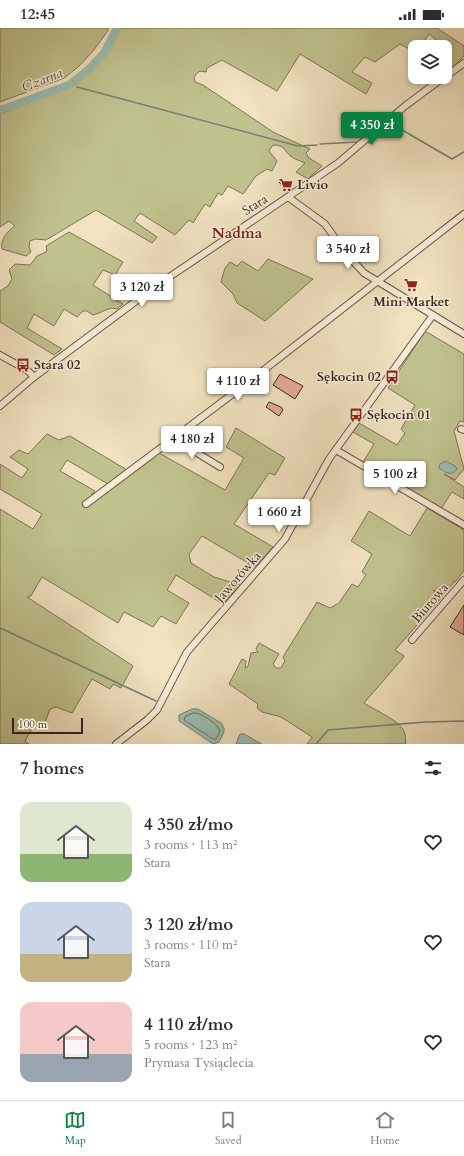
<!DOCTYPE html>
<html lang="en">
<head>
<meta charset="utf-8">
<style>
  body { margin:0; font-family:Cardo,serif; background:#f7f7f7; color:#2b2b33; height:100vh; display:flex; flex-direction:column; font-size:15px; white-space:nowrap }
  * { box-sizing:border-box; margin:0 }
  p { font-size:13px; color:#7c7c81 }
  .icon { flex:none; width:22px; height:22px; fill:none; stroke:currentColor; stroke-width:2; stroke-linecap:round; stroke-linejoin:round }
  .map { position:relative; height:716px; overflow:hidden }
  .drawer { display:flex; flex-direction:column; background:#fff; flex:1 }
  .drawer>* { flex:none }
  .controls { position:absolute; left:408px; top:12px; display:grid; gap:8px }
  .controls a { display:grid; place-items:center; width:44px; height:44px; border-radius:8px; background:#fff; box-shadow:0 2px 6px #0003; font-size:20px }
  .scale { position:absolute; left:12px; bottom:10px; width:71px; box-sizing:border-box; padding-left:4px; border:2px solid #3b261d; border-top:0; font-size:11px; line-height:14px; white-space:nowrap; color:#3b261d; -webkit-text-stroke:3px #f6ecd6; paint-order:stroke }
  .price { position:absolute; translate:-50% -34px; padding:0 9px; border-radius:4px; background:#fff; color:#222; font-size:13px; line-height:26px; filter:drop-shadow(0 1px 2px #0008) }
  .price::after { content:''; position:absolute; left:50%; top:24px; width:12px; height:9px; margin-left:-6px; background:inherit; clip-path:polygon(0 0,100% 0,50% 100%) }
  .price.active { background:#0b8043; color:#fff }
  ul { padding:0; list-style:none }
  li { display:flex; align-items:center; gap:12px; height:100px; padding:0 20px }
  li span { display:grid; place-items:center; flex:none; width:112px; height:80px; border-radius:12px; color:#555 }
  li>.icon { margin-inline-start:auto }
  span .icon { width:48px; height:48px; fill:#fffc; stroke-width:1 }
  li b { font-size:17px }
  h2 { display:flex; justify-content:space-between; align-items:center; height:48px; padding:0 20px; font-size:17px }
  .status { display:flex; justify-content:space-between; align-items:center; height:28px; padding:0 20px; background:#fff; direction:ltr }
  .status svg { height:11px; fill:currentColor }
  .dock { display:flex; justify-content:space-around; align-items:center; height:56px; border-top:1px solid #e1e1e2; background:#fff; font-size:11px; color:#7c7c81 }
  .dock a { display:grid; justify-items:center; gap:2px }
  .dock .active { color:#0b8043 }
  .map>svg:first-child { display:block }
</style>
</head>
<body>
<div class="status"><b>12:45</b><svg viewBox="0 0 49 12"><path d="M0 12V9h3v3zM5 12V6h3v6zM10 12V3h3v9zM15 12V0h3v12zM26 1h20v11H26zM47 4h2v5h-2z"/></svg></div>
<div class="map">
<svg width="464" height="716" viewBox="0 0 464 716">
  <rect width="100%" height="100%" fill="#f1e2c0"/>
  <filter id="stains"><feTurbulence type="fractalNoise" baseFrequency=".005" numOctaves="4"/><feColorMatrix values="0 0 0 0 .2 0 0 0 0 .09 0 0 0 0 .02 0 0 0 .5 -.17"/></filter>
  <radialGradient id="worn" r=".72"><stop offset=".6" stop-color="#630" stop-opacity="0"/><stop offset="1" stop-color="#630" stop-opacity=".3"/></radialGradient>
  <!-- green -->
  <g fill="#c0c28e" stroke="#7e7456" fill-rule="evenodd">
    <path d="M 0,0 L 108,0 L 107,4 L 93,23 L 78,39 L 64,50 L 0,74 Z"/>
    <path d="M 121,0 L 437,0 L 464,18 L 464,28 L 449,43 L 445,41 L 445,19 L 440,19 L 442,16 L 429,6 L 420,19 L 415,19 L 415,24 L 400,16 L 375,34 L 365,29 L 352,44 L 372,55 L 366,66 L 300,26 L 277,63 L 222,32 L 207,40 L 206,44 L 200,43 L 196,46 L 194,50 L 195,54 L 203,57 L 273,104 L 310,121 L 306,125 L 309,130 L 322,138 L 308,151 L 296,144 L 305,135 C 301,133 296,132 292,129 C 283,123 286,117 273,117 L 269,123 L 277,133 L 272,143 L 267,141 L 256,148 L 243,166 L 228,158 L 222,167 L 218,165 L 210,179 L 205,176 L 193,195 L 189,192 L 175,207 L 140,185 L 134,193 L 157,209 L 152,215 L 96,182 L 46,212 L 35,211 L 30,213 L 29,219 L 31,224 L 26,228 L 2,221 C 0,211 8,203 15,198 L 9,193 L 0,199 L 0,86 L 76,56 L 98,35 L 112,17 Z"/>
    <path d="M 69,204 L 123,234 L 115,247 L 103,242 L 93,257 L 123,276 L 117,281 C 109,278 102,285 93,287 L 87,283 L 83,283 L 77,289 L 64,281 L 54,298 L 34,286 L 27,300 L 62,321 L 54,327 L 0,294 L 0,263 L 8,258 L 12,251 L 9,242 L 15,236 L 30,237 L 37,228 L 46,224 L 47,222 L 46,218 Z"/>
    <path d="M 268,231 L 313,251 L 265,293 L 237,275 L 233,266 L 221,254 L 225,240 L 230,234 L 237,238 L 242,233 L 258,243 Z"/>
    <path d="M 425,303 L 464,326 L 464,394 L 460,393 L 454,403 L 464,441 L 455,452 L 444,446 L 464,459 L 464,471 L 452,464 L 441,481 L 363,434 L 374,416 L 353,404 L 359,395 L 397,417 L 405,405 L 401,401 L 415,377 L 388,360 Z"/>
    <path d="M 236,400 L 285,430 L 275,447 L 269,445 L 234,496 L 273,519 L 255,539 L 202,508 L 189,526 L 191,535 L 214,549 L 240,557 L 223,576 L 176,547 L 167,562 L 189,575 L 176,596 L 161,588 L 153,599 L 124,584 L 118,595 L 42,549 L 31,568 L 27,569 L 133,638 L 121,660 L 113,656 L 110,661 L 92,651 L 72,685 L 56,679 L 50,681 L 43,700 L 35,696 L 25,713 L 29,716 L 0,716 L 0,481 L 33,501 L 42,486 L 0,461 L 0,436 L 22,450 L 28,441 L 10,429 L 19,422 L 28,426 L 47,406 L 59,412 L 70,408 L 132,445 L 159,425 L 225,462 L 244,430 L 226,419 ZM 67,432 L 113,459 L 97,471 L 91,467 L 95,463 L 60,443 Z"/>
    <path d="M 427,480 L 464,502 L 464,543 L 455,554 L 453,553 L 454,554 L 443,567 L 433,562 L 443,568 L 395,622 L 404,628 L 403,630 L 364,675 C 373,681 400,693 404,703 C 406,707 405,712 406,716 L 307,716 L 312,709 L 281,689 L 262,684 L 257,680 L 258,676 L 229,656 L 242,631 L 246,633 L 245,640 L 248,638 L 251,625 L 258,624 L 256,621 L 259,615 L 279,626 L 273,636 L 276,640 L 281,640 L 285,633 L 283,629 L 317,574 L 330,580 L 339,575 L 352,556 L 358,559 L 366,547 L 362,544 L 372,526 L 351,513 L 369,483 L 410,508 Z"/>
  </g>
  <!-- water -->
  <g fill="#9bbeb1" stroke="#758176">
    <path d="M 446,433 L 455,438 L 457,441 C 451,449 445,444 439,440 L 440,436 Z"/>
    <path d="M 192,681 L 198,681 L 221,695 L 224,700 L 224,704 L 219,714 L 213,716 L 179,693 L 179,687 Z"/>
    <path d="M 240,706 L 244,706 L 262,716 L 236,716 Z"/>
  </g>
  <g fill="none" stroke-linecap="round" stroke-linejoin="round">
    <!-- shore -->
    <path stroke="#6b7267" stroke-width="1" d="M 193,685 C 201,684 218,696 220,703 L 216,711 L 213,711 L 184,692 L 185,689 Z"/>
    <!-- stream -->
    <g stroke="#758176" stroke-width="1.5">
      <path d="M 69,57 L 73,58"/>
      <path d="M 77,59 L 298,118 L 317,117"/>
      <path d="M 369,115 L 371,115 L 390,96 L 392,96 L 452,131 L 464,124"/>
      <path d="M 320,116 L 357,114"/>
      <path d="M 0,600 L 156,673"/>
      <path d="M 316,716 L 328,702 L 425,694 L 464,693"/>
    </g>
    <!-- river -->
    <path stroke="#9bbeb1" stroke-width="8" d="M 0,82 L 69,57 L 89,41 L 104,25 L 117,0"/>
  </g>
  <!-- building -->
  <g fill="#e2aa92" stroke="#3b261d">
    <path d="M 281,150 L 292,159 L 288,164 L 279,154 Z"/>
    <path d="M 280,346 L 303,358 L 295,371 L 273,357 Z"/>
    <path d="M 269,374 L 281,379 L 283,382 L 279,388 L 266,379 Z"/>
    <path d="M 464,577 L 464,607 L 450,599 Z"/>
  </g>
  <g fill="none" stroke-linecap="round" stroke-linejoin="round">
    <!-- minor casing -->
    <g stroke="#685546" stroke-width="8">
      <g id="minor">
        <path d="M 445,49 L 464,35"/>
        <path d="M 288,169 L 325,196 L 344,223 L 364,245 L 464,306"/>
        <path d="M 0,327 L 27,342 L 34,349"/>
        <path d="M 0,378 L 34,349 L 159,256 L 338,135 L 405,78 L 444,49"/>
        <path d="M 461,401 L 464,402"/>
        <path d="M 173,410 L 220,439"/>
        <path d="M 336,422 L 464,497"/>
        <path d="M 86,476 L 242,359 L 464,186"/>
        <path d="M 412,612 L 464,552"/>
        <path d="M 116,716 L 147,692 L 157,682 L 187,624 L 285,511 L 329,431 L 433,287"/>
      </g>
    </g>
    <!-- minor -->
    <use href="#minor" stroke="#f6ecd6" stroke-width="6"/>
  </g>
  <!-- icons -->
  <defs>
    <g id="supermarket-bare" transform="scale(1.08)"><path d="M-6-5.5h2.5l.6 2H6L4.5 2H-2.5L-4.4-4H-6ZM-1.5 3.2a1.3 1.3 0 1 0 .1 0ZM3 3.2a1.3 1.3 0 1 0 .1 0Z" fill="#8f2418" stroke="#f6ecd6" stroke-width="2.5" paint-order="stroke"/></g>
    <g id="bus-bare" transform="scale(1.08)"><path d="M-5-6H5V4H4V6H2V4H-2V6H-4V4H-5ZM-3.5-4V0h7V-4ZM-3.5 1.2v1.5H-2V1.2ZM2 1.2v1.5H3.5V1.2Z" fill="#8f2418" stroke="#f6ecd6" stroke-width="2.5" paint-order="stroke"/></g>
  </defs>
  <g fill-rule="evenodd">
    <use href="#supermarket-bare" x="286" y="157"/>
    <use href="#supermarket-bare" x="411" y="257"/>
    <use href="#bus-bare" x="23" y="337"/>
    <use href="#bus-bare" x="392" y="349"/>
    <use href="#bus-bare" x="356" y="387"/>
  </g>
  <g text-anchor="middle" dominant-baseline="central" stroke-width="3" stroke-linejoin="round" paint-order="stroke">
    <!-- poi labels -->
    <g font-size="13" font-weight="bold" fill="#3b261d" stroke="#f6ecd6" text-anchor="start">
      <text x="297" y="157">Livio</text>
      <text x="411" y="274" text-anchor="middle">Mini Market</text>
      <text x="34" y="337">Stara 02</text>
      <text x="381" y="349" text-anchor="end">Sękocin 02</text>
      <text x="367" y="387">Sękocin 01</text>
    </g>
    <!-- street labels -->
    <g font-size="13" fill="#3b261d" stroke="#f6ecd6">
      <text transform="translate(255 177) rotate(-32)">Stara</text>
      <text transform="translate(238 549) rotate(-49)">Jaworówka</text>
      <text transform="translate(430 575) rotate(-49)">Biurowa</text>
    </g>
    <!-- water labels -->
    <g font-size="14" font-style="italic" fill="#534c42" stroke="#f6ecd6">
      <text transform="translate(42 52) rotate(-22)">Czarna</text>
    </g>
    <!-- quarter labels -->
    <g font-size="15" font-weight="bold" fill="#7a1f14" stroke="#f6ecd6">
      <text x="237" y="205">Nadma</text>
    </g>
  </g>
  <rect width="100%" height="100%" filter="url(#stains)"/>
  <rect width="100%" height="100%" fill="url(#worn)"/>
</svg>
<div class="controls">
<a><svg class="icon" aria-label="layers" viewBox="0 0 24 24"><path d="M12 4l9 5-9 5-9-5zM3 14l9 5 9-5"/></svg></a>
</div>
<div class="scale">100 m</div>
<b class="price active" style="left:372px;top:118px">4 350 zł</b>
<b class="price" style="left:348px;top:242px">3 540 zł</b>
<b class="price" style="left:142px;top:280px">3 120 zł</b>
<b class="price" style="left:238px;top:374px">4 110 zł</b>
<b class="price" style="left:192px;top:432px">4 180 zł</b>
<b class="price" style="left:395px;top:467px">5 100 zł</b>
<b class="price" style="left:279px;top:505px">1 660 zł</b>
</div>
<section class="drawer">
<h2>7 homes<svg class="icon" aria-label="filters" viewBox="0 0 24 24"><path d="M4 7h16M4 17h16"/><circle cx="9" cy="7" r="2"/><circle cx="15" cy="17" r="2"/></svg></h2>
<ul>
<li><span style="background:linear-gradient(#dfe7d0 65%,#8fb573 0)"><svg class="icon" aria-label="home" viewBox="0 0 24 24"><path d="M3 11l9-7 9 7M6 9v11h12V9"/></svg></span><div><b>4 350 zł/mo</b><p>3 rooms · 113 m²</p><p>Stara</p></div><svg class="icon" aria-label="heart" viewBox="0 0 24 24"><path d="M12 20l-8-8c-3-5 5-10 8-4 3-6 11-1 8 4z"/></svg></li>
<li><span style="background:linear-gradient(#c9d6e8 65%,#c2b280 0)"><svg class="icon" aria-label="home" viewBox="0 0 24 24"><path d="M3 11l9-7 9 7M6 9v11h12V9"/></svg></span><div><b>3 120 zł/mo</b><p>3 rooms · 110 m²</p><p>Stara</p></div><svg class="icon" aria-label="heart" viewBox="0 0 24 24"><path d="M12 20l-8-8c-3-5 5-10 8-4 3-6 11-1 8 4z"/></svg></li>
<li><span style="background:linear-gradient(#f6c9c9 65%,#9aa5b1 0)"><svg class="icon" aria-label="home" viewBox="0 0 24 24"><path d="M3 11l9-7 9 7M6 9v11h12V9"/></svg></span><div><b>4 110 zł/mo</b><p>5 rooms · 123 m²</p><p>Prymasa Tysiąclecia</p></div><svg class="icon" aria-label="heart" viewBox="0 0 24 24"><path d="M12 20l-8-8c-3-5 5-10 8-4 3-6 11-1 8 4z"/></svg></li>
</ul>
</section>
<nav class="dock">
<a class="active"><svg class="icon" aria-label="map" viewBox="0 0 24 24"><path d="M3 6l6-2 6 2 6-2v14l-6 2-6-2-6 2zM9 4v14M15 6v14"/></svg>Map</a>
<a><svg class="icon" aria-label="saved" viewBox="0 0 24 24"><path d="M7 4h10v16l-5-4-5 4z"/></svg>Saved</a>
<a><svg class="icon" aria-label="home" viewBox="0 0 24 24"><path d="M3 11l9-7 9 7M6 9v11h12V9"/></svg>Home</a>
</nav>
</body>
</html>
